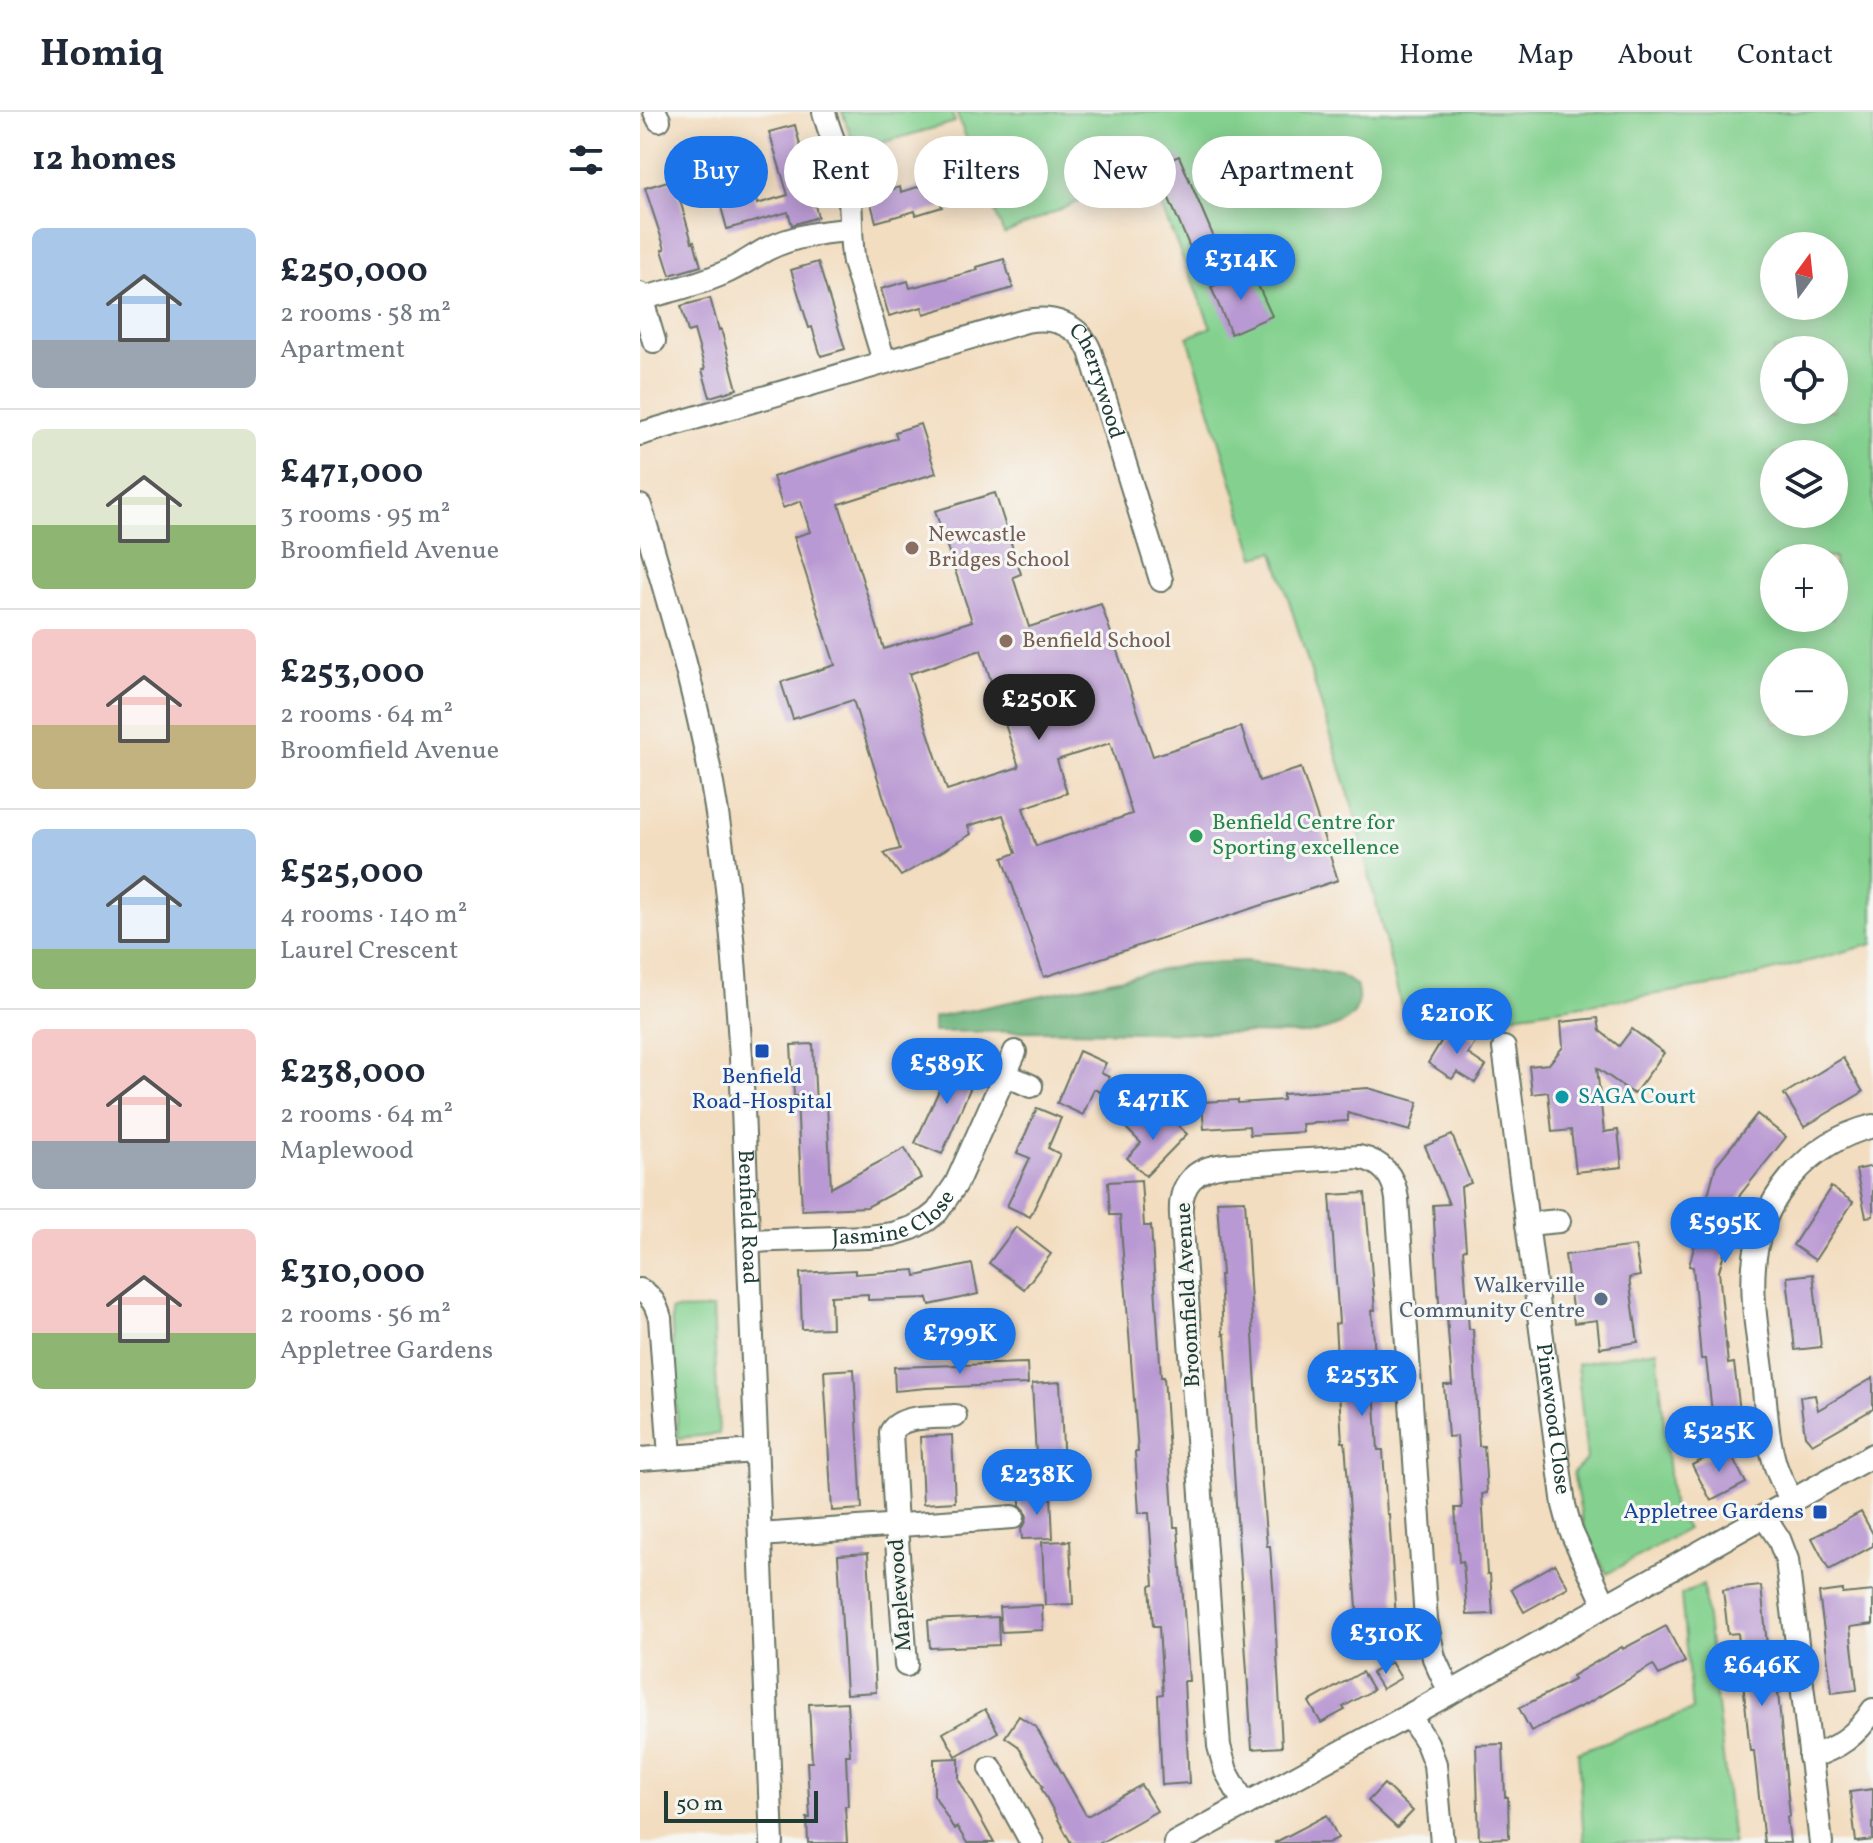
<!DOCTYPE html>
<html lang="en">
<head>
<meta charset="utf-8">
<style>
  body { margin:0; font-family:Vollkorn,serif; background:#f6f6f7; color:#1f2937; height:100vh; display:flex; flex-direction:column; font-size:30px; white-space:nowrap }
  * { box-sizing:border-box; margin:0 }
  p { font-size:26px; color:#747a83 }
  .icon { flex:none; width:44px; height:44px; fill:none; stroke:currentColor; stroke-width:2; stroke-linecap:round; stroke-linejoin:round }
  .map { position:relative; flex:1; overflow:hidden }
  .sheet { display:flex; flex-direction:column; background:#fff; width:640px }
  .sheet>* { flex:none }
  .top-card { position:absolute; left:24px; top:24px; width:760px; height:72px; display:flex; gap:16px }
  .needle { width:52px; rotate:15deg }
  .controls { position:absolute; left:1120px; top:120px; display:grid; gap:16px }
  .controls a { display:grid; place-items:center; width:88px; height:88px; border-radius:50%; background:#fff; box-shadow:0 4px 20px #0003; font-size:40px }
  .scale { position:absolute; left:24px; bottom:20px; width:154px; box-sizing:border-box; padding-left:8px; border:4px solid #1f3d34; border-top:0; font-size:22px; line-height:28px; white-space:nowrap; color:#1f3d34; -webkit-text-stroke:6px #f6f6f2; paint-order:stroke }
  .price { position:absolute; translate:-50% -68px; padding:0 18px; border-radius:28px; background:#1a73e8; color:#fff; font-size:26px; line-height:52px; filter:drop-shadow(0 2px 4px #0008) }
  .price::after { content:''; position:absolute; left:50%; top:48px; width:24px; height:18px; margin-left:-12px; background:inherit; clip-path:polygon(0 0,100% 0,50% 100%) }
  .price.current { background:#222; color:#fff }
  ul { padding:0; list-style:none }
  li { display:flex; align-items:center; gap:24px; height:200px; padding:0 32px }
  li+li { border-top:2px solid #e0e1e3 }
  li span { display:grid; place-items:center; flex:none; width:224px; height:160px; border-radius:12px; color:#555 }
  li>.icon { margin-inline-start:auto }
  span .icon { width:96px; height:96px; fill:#fffc; stroke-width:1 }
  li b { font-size:34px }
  h2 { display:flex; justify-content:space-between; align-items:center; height:96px; padding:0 32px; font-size:34px }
  .pill { padding:0 28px; border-radius:36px; background:#fff; box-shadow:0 4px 20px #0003; font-size:28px; line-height:72px }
  .pill.current { background:#1a73e8; color:#fff }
  header { display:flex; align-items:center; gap:48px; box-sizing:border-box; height:112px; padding:0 40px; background:#fff; border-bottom:2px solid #e0e1e3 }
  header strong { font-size:38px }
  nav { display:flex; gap:44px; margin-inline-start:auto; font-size:28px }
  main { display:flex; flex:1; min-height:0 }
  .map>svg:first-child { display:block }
</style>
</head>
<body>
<header>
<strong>Homiq</strong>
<nav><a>Home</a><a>Map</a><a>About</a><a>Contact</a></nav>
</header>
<main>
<section class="sheet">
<h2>12 homes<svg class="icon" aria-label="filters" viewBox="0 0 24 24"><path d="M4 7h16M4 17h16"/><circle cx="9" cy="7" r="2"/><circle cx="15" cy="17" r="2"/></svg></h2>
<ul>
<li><span style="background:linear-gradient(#a9c7e8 70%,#9aa5b1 0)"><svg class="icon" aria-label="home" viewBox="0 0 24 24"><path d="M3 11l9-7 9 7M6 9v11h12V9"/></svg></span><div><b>£250,000</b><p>2 rooms · 58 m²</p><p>Apartment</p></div></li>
<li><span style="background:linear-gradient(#dfe7d0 60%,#8fb573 0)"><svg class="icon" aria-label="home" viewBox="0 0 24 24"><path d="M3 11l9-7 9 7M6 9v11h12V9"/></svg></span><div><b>£471,000</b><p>3 rooms · 95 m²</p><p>Broomfield Avenue</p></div></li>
<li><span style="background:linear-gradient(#f6c9c9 60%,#c2b280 0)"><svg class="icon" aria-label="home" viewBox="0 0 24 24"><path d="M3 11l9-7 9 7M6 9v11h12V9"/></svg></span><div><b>£253,000</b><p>2 rooms · 64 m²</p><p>Broomfield Avenue</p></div></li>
<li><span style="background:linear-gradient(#a9c7e8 75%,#8fb573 0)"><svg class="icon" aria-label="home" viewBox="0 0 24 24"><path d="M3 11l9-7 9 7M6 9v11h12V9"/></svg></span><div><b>£525,000</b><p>4 rooms · 140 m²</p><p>Laurel Crescent</p></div></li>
<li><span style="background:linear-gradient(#f6c9c9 70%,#9aa5b1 0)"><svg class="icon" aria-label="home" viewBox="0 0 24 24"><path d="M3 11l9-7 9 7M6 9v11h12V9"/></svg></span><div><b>£238,000</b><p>2 rooms · 64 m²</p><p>Maplewood</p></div></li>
<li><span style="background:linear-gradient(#f6c9c9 65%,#8fb573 0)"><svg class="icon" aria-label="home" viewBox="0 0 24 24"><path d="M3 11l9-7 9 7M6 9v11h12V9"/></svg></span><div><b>£310,000</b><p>2 rooms · 56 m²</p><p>Appletree Gardens</p></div></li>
</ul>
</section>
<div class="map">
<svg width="1233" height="1731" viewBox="0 0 1233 1731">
  <rect width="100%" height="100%" fill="#f6f6f2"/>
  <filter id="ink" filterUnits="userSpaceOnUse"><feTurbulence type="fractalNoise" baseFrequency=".0125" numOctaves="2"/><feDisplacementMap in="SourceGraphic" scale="16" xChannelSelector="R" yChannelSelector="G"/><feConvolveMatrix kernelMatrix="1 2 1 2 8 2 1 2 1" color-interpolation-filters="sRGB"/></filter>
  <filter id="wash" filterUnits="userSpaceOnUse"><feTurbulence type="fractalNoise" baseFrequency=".006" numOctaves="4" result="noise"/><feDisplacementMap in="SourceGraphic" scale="32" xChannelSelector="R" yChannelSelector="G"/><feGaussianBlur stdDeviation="1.8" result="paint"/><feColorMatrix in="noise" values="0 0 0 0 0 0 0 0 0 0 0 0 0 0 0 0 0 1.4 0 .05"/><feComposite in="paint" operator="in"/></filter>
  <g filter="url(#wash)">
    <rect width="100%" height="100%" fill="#f3ddc0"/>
    <!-- green -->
    <g fill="#84d18f" stroke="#528762" stroke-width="2" fill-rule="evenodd">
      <path d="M 202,0 L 311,0 L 315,10 L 216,38 Z"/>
      <path d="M 316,0 L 1233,0 L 1233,832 L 1084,872 L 767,919 L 713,696 L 634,440 L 615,445 L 548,225 L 571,215 L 507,60 L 364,122 ZM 1134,134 L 1194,134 L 1194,194 L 1134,194 ZM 1134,238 L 1194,238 L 1194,298 L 1134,298 ZM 1134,342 L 1194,342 L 1194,402 L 1134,402 ZM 1134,446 L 1194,446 L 1194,506 L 1134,506 ZM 1134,550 L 1194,550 L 1194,610 L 1134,610 Z"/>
      <path d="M 73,1197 L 79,1322 L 38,1326 L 31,1198 Z"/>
      <path d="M 1017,1238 L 1032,1393 L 1047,1417 L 967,1462 L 946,1425 L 933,1361 L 947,1347 L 937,1252 Z"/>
      <path d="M 1063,1472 L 1093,1731 L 944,1731 L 938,1640 L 1052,1598 L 1041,1483 Z"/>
    </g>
    <!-- forest -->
    <path fill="#6bb37a" stroke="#457857" stroke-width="2" d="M 605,849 L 669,857 L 699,863 L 716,873 C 727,909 696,915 668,922 L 418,919 L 293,920 L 293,906 L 550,852 Z"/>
    <g id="blocks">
      <!-- building -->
      <g fill="#b999d3" fill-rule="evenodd">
        <path d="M 155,13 L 178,105 L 152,113 L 148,100 L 87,117 L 80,91 L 114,81 L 117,92 L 148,83 L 129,20 Z"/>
        <path d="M 539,44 L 575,128 L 551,138 L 515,54 Z"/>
        <path d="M 323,47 L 330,71 L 300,80 L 293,55 Z"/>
        <path d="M 34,67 L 52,130 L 54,129 L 61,154 L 30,163 L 22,138 L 25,137 L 5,76 Z"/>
        <path d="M 295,70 L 302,95 L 276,103 L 275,99 L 236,110 L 229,84 L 260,75 L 261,80 Z"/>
        <path d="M 364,147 L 373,176 L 284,202 L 282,195 L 249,204 L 241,177 L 268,169 L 270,176 L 338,158 L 337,155 Z"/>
        <path d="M 178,150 L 205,237 L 181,244 L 172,215 L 169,216 L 151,158 Z"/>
        <path d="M 611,158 L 632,204 L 591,222 L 571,175 Z"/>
        <path d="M 70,186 L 79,218 L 81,217 L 97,277 L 70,285 L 62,258 L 65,257 L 54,218 L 48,220 L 41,194 Z"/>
        <path d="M 280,312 L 296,361 L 199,392 L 244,537 L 332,509 L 295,399 L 355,381 L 381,462 L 373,465 L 389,515 L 461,492 L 513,644 L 601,615 L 619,669 L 661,656 L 698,768 L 404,865 L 363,746 L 376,741 L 363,703 L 328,714 L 331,722 L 261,764 L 244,741 L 260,737 L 213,588 L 153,607 L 141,570 L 195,553 L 154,425 L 170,420 L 161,389 L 143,396 L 133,365 L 257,326 L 255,320 ZM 341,538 L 379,655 L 307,678 L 269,562 ZM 470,631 L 492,702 L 396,734 L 383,696 L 427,681 L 417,648 Z"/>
        <path d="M 958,906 L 960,919 L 979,934 L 992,917 L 1024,941 L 994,982 L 957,956 L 964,1020 L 978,1018 L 982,1055 L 936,1060 L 931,1018 L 912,1020 L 908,980 L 892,982 L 889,954 L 909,952 L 923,935 L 921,910 Z"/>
        <path d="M 811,913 L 836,929 L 828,942 L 846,954 L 835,971 L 817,960 L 812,967 L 788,951 Z"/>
        <path d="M 173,932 L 176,993 L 187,992 L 191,1076 L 265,1036 L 281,1066 L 227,1095 L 162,1098 L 157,984 L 154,984 L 151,933 Z"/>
        <path d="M 439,939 L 466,951 L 461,961 L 469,965 L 462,981 L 454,977 L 443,1003 L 417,991 Z"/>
        <path d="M 314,945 L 339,956 L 302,1042 L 275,1031 Z"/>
        <path d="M 1203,946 L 1223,980 L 1164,1015 L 1144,982 Z"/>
        <path d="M 728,976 L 778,990 L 770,1019 L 708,1001 L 708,1009 L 662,1012 L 663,1020 L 610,1023 L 609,1014 L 564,1017 L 562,990 L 598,988 L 598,991 L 643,988 L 643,982 Z"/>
        <path d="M 397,996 L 421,1006 L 408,1036 L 420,1042 L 390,1105 L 367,1094 L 390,1046 L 377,1041 Z"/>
        <path d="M 500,1001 L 515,1017 L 528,1004 L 547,1022 L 506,1064 L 487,1046 L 501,1031 L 486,1016 Z"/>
        <path d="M 1117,1002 L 1146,1025 L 1100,1083 L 1079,1159 L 1088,1252 L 1094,1251 L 1103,1324 L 1075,1327 L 1066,1247 L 1061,1247 L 1053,1155 L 1049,1154 L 1076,1053 Z"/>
        <path d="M 812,1023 L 831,1071 L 821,1075 L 826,1137 L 823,1138 L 829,1217 L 833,1217 L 839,1334 L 844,1334 L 847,1381 L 842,1382 L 847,1462 L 850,1462 L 853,1502 L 827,1503 L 823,1449 L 819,1450 L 815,1396 L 822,1396 L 817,1324 L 808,1325 L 804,1273 L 812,1273 L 807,1205 L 800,1206 L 793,1093 L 809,1092 L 785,1034 Z"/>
        <path d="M 1233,1054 L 1233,1104 L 1226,1105 L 1216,1058 Z"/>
        <path d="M 501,1068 L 504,1114 L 511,1114 L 521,1265 L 524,1265 L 534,1415 L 538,1415 L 549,1569 L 544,1569 L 549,1671 L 522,1673 L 518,1583 L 523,1582 L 519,1514 L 513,1514 L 510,1474 L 514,1473 L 509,1401 L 499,1401 L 495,1340 L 498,1340 L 480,1103 L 470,1103 L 468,1070 Z"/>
        <path d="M 1191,1075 L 1213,1090 L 1175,1148 L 1153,1133 Z"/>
        <path d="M 725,1081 L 735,1198 L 732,1198 L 736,1262 L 733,1262 L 738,1338 L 743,1338 L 747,1402 L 749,1402 L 757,1522 L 719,1524 L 705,1330 L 702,1330 L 695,1212 L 699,1211 L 690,1083 Z"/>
        <path d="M 605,1088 L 622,1375 L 627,1434 L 630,1434 L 634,1486 L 642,1635 L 612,1637 L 585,1222 L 583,1223 L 580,1163 L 582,1163 L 577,1089 Z"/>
        <path d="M 376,1115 L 411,1142 L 384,1177 L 349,1151 Z"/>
        <path d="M 995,1134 L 1000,1164 L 989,1166 L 998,1230 L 960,1236 L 957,1208 L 934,1211 L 925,1143 Z"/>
        <path d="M 332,1152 L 338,1182 L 290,1193 L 288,1186 L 228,1188 L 228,1182 L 191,1184 L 192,1216 L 162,1217 L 160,1161 L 215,1158 L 215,1162 L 275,1158 L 276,1164 Z"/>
        <path d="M 1173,1162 L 1181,1235 L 1155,1238 L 1147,1165 Z"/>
        <path d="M 387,1251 L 388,1272 L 287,1276 L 255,1279 L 254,1255 Z"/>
        <path d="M 214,1257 L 222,1397 L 192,1399 L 184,1259 Z"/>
        <path d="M 1233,1266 L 1233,1297 L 1172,1332 L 1165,1324 L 1160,1285 L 1175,1283 L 1178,1298 Z"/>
        <path d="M 420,1270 L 425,1379 L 398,1380 L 392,1272 Z"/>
        <path d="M 312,1323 L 315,1390 L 283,1392 L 280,1325 Z"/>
        <path d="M 1087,1335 L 1106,1371 L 1071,1389 L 1052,1353 Z"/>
        <path d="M 411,1383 L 413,1426 L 382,1427 L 381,1416 L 385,1412 L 387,1405 L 385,1398 L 380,1393 L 380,1385 Z"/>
        <path d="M 1221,1400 L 1233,1422 L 1233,1434 L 1189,1458 L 1172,1426 Z"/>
        <path d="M 430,1429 L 433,1492 L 405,1493 L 402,1430 Z"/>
        <path d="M 228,1441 L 236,1580 L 206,1582 L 198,1443 Z"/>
        <path d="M 915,1452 L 928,1475 L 884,1500 L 871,1477 Z"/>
        <path d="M 1121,1474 L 1127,1533 L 1135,1532 L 1141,1580 L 1138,1581 L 1150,1704 L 1147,1705 L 1150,1731 L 1124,1731 L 1114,1639 L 1110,1639 L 1098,1521 L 1088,1522 L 1083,1478 Z"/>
        <path d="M 1203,1478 L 1203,1482 L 1233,1479 L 1233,1512 L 1210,1515 L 1217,1578 L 1192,1581 L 1179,1481 Z"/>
        <path d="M 402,1493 L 403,1518 L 361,1520 L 359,1495 Z"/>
        <path d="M 358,1505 L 359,1533 L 290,1536 L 288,1508 Z"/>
        <path d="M 1026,1514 L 1045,1550 L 1019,1563 L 1013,1553 L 948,1591 L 891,1619 L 879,1596 L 934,1568 L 932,1564 L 982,1535 L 983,1537 Z"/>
        <path d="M 751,1550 L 761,1566 L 742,1577 L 732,1561 Z"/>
        <path d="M 722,1560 L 733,1578 L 703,1595 L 705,1598 L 681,1611 L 669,1590 Z"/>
        <path d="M 207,1590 L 210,1643 L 206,1643 L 208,1694 L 205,1694 L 207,1731 L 168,1731 L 167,1706 L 170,1706 L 167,1650 L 172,1650 L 169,1592 Z"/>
        <path d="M 345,1597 L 358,1620 L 316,1644 L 303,1621 Z"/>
        <path d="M 379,1604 L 396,1615 L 446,1703 L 449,1703 L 501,1673 L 517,1699 L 460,1731 L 431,1731 L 401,1676 L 403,1675 L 378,1634 L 365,1625 Z"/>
        <path d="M 863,1632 L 865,1685 L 868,1685 L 869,1726 L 839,1727 L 836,1633 Z"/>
        <path d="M 319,1646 L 319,1668 L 354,1731 L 327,1731 L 317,1715 L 314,1717 L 294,1683 L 294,1647 Z"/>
        <path d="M 744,1672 L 773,1699 L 757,1716 L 728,1689 Z"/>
        <path d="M 1233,1677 L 1233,1728 L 1216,1730 L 1210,1680 Z"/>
        <path d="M 687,1703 L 698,1726 L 688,1731 L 634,1731 Z"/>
      </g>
    </g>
  </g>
  <g filter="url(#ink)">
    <use href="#blocks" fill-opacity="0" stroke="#697565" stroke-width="2"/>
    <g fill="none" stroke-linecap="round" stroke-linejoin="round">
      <!-- minor casing -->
      <g stroke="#697565" stroke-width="26">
        <g id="minor">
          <path d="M 15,0 L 19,8"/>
          <path d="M 184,0 C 190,25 203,48 208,73 C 213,99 209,124 214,150 L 244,249"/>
          <path d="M 0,182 L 14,229"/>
          <path d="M 1,187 C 28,179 58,173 84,161 C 99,155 112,145 127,137 C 154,124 181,120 210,118"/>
          <path id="s1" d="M 0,322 L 386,209 C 413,204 439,212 450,239 L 521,468"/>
          <path id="s2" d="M 0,394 C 27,484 54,574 71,666 C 88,759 95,852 101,946 L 132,1731"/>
          <path id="s3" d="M 864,936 L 924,1393 L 931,1419 L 965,1493"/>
          <path d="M 366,963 L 391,974"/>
          <path d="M 887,1112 L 919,1109"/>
          <path id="s4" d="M 109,1129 L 228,1125 L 253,1122 L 272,1116 L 287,1108 L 297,1100 L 316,1072 L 375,940"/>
          <path d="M 0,1178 C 12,1184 16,1193 20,1206 L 30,1344"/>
          <path d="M 0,1347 L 116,1339"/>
          <path d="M 1152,1388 C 1146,1378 1140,1367 1136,1355 C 1126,1325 1126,1290 1122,1258 C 1118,1224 1111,1189 1114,1154 C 1119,1088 1168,1030 1233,1014"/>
          <path d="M 1124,1404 L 1139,1427 L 1147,1448 L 1181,1731"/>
          <path d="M 120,1423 L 373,1405"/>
          <path d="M 266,1553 L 256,1414 L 251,1320 C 261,1302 296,1306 315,1304"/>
          <path d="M 769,1603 L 787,1631 L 795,1652 L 802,1731"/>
          <path d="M 1170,1645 C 1198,1636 1217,1623 1233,1598"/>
          <path d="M 351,1656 L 392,1731"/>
          <path d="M 605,1693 L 586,1659 L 579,1634 L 541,1103 C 539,1072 555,1056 585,1053 L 719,1045 C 743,1050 754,1064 757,1087 L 786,1508 L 794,1546 L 810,1581"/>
          <path d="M 535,1731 L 810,1581 L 1233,1343"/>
        </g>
      </g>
      <!-- minor -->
      <use href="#minor" stroke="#fff" stroke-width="22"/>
    </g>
  </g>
  <!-- markers -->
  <g fill="#8d6e63" stroke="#f6f6f2" stroke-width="3">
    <circle cx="272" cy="436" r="8"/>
    <circle cx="366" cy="529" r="8"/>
  </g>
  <circle fill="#2e9e5b" stroke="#f6f6f2" stroke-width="3" cx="556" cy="724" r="8"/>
  <g fill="#1a4fb4" stroke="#f6f6f2" stroke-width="3">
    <rect x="114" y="931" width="16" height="16" rx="4"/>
    <rect x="1172" y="1392" width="16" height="16" rx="4"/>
  </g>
  <circle fill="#0f9aa8" stroke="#f6f6f2" stroke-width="3" cx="922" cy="985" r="8"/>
  <circle fill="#5c6f8a" stroke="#f6f6f2" stroke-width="3" cx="961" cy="1187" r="8"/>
  <g text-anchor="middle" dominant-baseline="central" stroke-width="6" stroke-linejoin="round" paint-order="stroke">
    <!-- street labels -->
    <g font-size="22" fill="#1f3d34" stroke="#f6f6f2">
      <text stroke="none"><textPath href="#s1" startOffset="510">Cherrywood</textPath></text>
      <text stroke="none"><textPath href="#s4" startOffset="150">Jasmine Close</textPath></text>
      <text stroke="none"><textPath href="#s2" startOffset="722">Benfield Road</textPath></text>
      <text transform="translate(549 1183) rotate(-93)">Broomfield Avenue</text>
      <text stroke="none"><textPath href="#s3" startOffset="374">Pinewood Close</textPath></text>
      <text transform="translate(261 1483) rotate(-94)">Maplewood</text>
    </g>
    <!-- education labels -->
    <g font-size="22" fill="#785e54" stroke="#f6f6f2" text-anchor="start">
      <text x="288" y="423">Newcastle<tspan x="288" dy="25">Bridges School</tspan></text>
      <text x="382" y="529">Benfield School</text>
    </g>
    <!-- leisure labels -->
    <g font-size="22" fill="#27864d" stroke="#f6f6f2" text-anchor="start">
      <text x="572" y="711">Benfield Centre for<tspan x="572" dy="25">Sporting excellence</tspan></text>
    </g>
    <!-- transit labels -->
    <g font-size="22" fill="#164399" stroke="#f6f6f2">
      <text x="122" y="965">Benfield<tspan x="122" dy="25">Road-Hospital</tspan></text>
      <text x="1164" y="1400" text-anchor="end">Appletree Gardens</text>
    </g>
    <!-- culture labels -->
    <g font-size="22" fill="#0d838f" stroke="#f6f6f2" text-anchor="start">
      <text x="938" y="985">SAGA Court</text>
    </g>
    <!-- service labels -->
    <g font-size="22" fill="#4e5e75" stroke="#f6f6f2" text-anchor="end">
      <text x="945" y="1174">Walkerville<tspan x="945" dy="25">Community Centre</tspan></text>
    </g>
  </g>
</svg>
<div class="controls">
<a><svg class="needle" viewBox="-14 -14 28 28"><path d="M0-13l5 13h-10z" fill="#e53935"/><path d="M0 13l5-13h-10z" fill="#747a83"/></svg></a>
<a><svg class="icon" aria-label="locate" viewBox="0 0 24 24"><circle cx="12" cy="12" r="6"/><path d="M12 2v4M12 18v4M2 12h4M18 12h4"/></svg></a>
<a><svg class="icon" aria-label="layers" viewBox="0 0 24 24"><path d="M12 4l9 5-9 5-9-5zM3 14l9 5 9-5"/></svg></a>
<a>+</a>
<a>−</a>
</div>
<div class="scale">50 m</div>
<b class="price" style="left:601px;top:190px">£314K</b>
<b class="price current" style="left:399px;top:630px">£250K</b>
<b class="price" style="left:817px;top:944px">£210K</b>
<b class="price" style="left:307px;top:994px">£589K</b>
<b class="price" style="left:513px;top:1030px">£471K</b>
<b class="price" style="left:1085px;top:1153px">£595K</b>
<b class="price" style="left:320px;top:1264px">£799K</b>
<b class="price" style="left:722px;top:1306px">£253K</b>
<b class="price" style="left:1079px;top:1362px">£525K</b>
<b class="price" style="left:397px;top:1405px">£238K</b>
<b class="price" style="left:746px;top:1564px">£310K</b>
<b class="price" style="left:1122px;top:1596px">£646K</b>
<div class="top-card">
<a class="pill current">Buy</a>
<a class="pill">Rent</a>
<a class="pill">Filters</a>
<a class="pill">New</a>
<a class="pill">Apartment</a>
</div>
</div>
</main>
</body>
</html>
